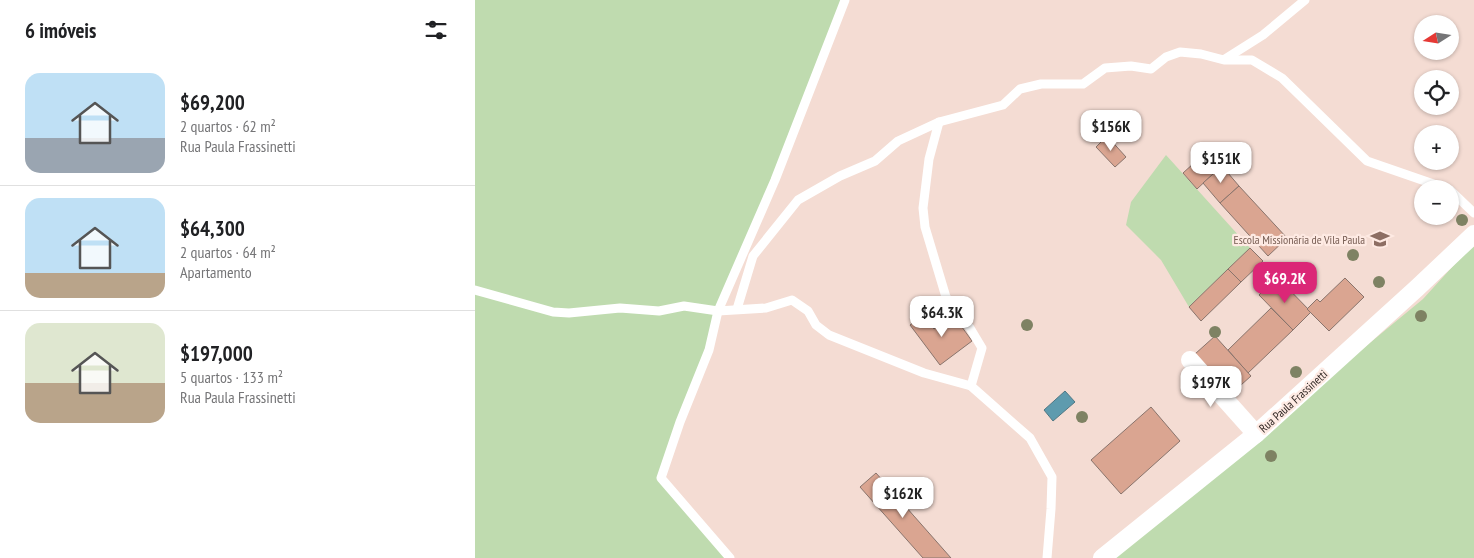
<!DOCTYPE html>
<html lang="pt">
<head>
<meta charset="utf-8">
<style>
  body { margin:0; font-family:"PT Sans Narrow",sans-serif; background:#f6f6f6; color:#202124; height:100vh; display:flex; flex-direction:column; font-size:19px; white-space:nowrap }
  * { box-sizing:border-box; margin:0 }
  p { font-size:16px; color:#757577 }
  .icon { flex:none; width:28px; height:28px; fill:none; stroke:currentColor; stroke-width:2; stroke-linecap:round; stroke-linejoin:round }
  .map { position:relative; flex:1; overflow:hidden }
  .panel { display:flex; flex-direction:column; background:#fff; width:475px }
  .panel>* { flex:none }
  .needle { width:32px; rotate:258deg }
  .fabs { position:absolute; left:939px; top:15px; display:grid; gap:10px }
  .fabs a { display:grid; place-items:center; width:45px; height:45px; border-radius:50%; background:#fff; box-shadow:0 1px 4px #0004; font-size:25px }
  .price { position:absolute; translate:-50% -42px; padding:0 11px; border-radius:10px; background:#fff; color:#222; font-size:16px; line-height:32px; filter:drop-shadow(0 1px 2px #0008) }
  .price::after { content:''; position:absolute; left:50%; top:30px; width:15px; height:11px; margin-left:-8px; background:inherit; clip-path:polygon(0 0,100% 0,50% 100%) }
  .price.active { background:#db2777; color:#fff }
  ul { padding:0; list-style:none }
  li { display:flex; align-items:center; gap:15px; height:125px; padding:0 25px }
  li+li { border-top:1px solid #e0e0e0 }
  li span { display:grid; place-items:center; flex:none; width:140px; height:100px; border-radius:15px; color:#555 }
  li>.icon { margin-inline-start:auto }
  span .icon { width:60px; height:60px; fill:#fffc; stroke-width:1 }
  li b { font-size:21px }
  h2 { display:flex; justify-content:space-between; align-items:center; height:60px; padding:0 25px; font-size:21px }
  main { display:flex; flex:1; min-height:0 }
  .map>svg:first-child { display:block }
</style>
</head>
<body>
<main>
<section class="panel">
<h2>6 imóveis<svg class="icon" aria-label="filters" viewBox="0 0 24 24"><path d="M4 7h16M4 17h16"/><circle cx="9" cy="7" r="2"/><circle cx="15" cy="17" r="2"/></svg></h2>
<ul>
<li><span style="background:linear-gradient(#bfe0f5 65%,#9aa5b1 0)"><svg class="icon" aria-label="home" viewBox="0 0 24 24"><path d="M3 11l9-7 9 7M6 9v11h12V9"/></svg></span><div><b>$69,200</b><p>2 quartos · 62 m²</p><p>Rua Paula Frassinetti</p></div></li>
<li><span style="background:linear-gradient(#bfe0f5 75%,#b9a48a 0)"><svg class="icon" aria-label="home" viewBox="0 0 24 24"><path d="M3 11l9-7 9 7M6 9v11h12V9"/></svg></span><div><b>$64,300</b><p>2 quartos · 64 m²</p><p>Apartamento</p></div></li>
<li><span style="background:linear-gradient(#dfe7d0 60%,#b9a48a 0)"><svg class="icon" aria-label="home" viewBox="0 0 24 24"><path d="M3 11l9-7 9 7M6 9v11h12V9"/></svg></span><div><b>$197,000</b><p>5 quartos · 133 m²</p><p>Rua Paula Frassinetti</p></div></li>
</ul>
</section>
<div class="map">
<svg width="999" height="558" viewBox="0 0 999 558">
  <rect width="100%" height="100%" fill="#f4dcd3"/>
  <!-- green -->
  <g fill="#bfdbaf">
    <path d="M 0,0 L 370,0 L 243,311 L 186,477 L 255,558 L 0,558 Z"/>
    <path d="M 691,155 L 775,248 L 714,307 L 686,260 L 651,225 L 656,202 Z"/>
    <path d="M 999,243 L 999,558 L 639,558 L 782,436 L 948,299 Z"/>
  </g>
  <!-- water -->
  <path fill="#5e9bae" stroke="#507884" d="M 590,391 L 600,402 L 578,421 L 569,410 Z"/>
  <!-- building -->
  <g fill="#daa591" stroke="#89746c">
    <path d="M 632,136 L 651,157 L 640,167 L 621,147 Z"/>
    <path d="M 740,144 L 754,159 L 722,189 L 708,173 Z"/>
    <path d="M 747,166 L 764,186 L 745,203 L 728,183 Z"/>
    <path d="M 764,186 L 812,238 L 793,256 L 745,203 Z"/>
    <path d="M 775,248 L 788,261 L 766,282 L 753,269 Z"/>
    <path d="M 753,269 L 766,282 L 726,321 L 714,307 Z"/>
    <path d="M 802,277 L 836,312 L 818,330 L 784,295 Z"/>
    <path d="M 870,278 L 889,297 L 854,331 L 832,309 L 842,299 L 845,302 Z"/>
    <path d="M 796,308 L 818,330 L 773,373 L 753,350 Z"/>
    <path d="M 448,315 L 459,329 L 475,316 L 484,323 L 497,341 L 465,365 L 435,325 Z"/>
    <path d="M 740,336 L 776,376 L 756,394 L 720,354 Z"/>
    <path d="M 676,407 L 705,441 L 646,494 L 616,460 Z"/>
    <path d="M 401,473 L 476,558 L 448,558 L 385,487 Z"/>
  </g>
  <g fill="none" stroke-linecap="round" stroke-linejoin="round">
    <!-- service -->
    <g stroke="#fff" stroke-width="9">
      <path d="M 750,59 L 788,35 L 830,0"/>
      <path d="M 464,122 L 454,159 L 448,208 L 450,227 L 471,297 L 495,328 L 507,348 L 496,386"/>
      <path d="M 975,190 L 999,213"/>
      <path d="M 0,290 L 78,312 L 94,313 L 145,308 L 184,311 L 209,306 L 243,311 L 291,308 L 317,300 L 333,311 L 341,325 L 354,335 L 449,373 L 496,386 L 555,438 L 577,477 L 576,509 L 572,558"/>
      <path d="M 262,309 L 278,256 L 323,200 L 365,176 L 400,161 L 423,141 L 464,122 L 528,105 L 545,89 L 566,84 L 608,84 L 630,68 L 656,66 L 676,69 L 691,57 L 705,52 L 726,54 L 749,60 L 777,60 L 807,78 L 892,161 L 973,189"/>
      <path d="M 255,558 L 186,478 L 205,422 L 234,350 L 243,311 L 300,180 L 370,0"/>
    </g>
    <!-- minor -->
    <g stroke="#fff" stroke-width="18">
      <path d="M 715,360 L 781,434"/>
      <path d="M 627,558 L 781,434 L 942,288 L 999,234"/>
    </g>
  </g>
  <!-- trees -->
  <g fill="#7e8263">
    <circle cx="987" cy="220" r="6"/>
    <circle cx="878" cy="255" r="6"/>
    <circle cx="904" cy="282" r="6"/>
    <circle cx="946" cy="316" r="6"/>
    <circle cx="552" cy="325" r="6"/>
    <circle cx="740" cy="332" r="6"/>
    <circle cx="821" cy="372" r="6"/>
    <circle cx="607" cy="417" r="6"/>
    <circle cx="796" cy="456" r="6"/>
  </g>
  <!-- icons -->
  <defs>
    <g id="school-bare" transform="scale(1.5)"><path d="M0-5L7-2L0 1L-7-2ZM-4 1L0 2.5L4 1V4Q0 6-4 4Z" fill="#8d6e63" stroke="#feeae3" stroke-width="2.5" paint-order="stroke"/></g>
  </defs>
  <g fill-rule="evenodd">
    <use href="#school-bare" x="905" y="239"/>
  </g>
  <g text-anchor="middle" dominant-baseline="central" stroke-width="4.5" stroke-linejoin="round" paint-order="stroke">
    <!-- education labels -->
    <g font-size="12" fill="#785e54" stroke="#feeae3" text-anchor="end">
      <text x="890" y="239">Escola Missionária de Vila Paula</text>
    </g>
    <!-- street labels -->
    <g font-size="12" fill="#2f2623" stroke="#feeae3">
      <text transform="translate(818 401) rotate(-42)">Rua Paula Frassinetti</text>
    </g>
  </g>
</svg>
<div class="fabs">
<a><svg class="needle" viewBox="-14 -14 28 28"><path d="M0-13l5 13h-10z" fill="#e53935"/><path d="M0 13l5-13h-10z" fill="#757577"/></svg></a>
<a><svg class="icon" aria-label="locate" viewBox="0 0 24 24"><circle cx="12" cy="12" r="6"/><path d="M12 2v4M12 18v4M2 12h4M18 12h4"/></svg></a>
<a>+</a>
<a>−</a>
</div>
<b class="price" style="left:636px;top:152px">$156K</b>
<b class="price" style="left:746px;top:184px">$151K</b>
<b class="price active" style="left:810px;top:304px">$69.2K</b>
<b class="price" style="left:467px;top:338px">$64.3K</b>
<b class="price" style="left:736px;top:408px">$197K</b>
<b class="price" style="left:428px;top:519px">$162K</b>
</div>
</main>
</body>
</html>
